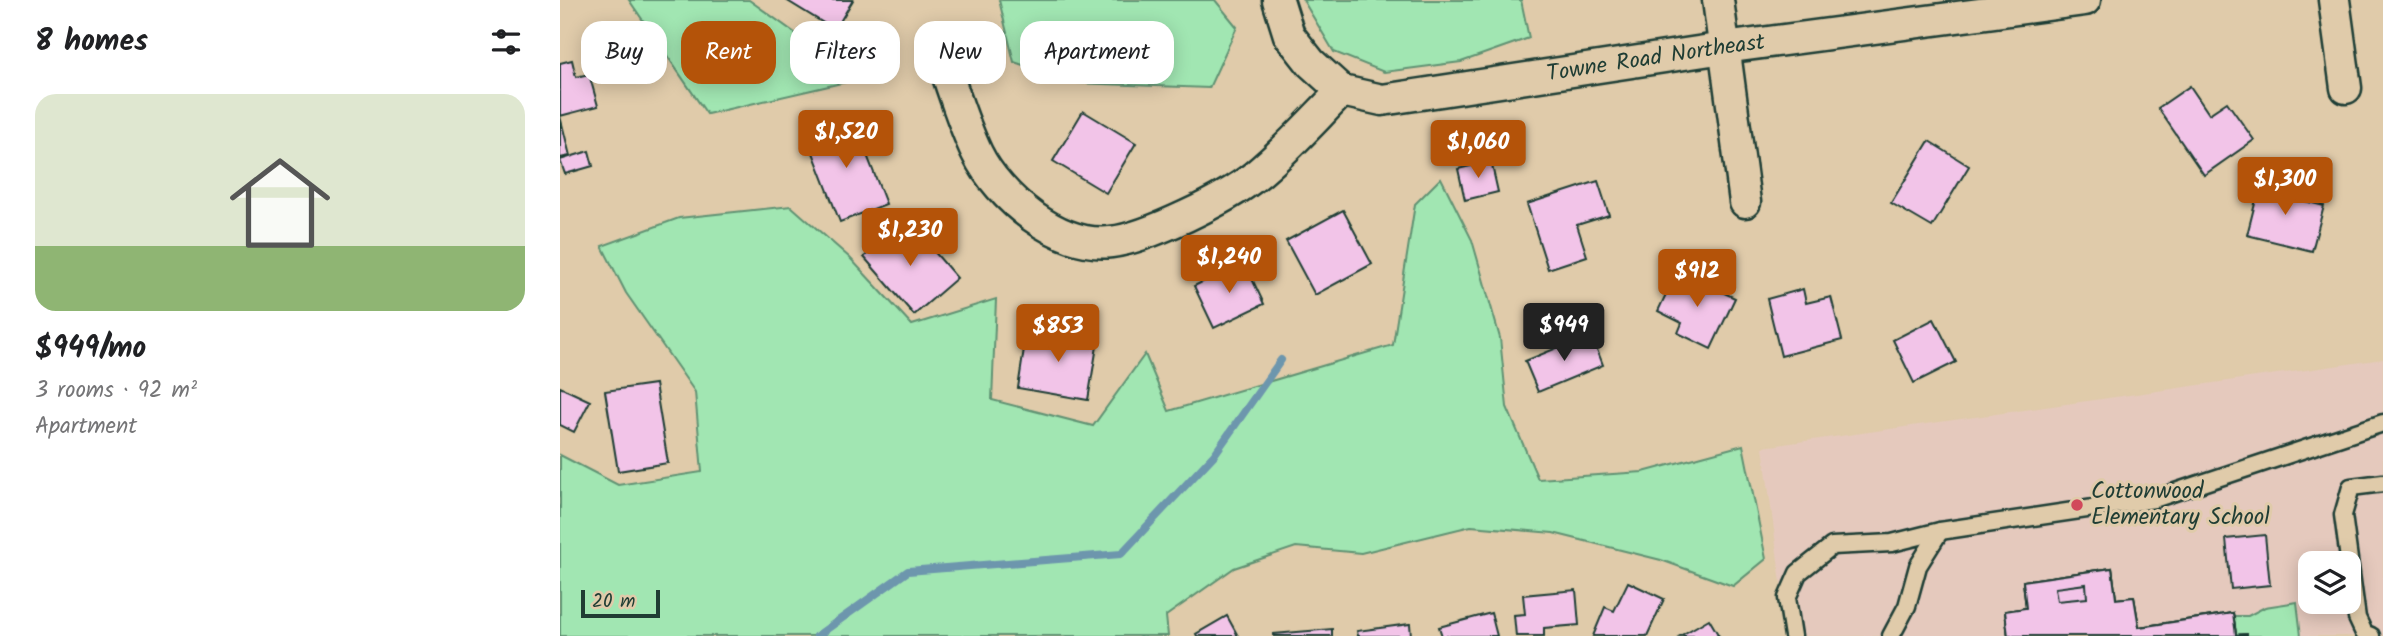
<!DOCTYPE html>
<html lang="en">
<head>
<meta charset="utf-8">
<style>
  body { margin:0; font-family:Kalam,sans-serif; background:#f6f6f6; color:#202124; height:100vh; display:flex; flex-direction:column; font-size:26px; white-space:nowrap }
  * { box-sizing:border-box; margin:0 }
  p { font-size:23px; color:#757577 }
  .icon { flex:none; width:38px; height:38px; fill:none; stroke:currentColor; stroke-width:2; stroke-linecap:round; stroke-linejoin:round }
  .map { position:relative; flex:1; overflow:hidden }
  .panel { display:flex; flex-direction:column; background:#fff; width:560px }
  .panel>* { flex:none }
  .hud { position:absolute; left:21px; top:21px; width:665px; height:63px; display:flex; gap:14px }
  .buttons { position:absolute; left:1738px; top:551px; display:grid; gap:14px }
  .buttons a { display:grid; place-items:center; width:63px; height:63px; border-radius:14px; background:#fff; box-shadow:0 4px 18px #0003; font-size:35px }
  .scale { position:absolute; left:21px; bottom:18px; width:79px; box-sizing:border-box; padding-left:7px; border:4px solid #1f3d34; border-top:0; font-size:19px; line-height:24px; white-space:nowrap; color:#1f3d34; -webkit-text-stroke:5px #e0cbaa; paint-order:stroke }
  .price { position:absolute; translate:-50% -60px; padding:0 16px; border-radius:7px; background:#b45309; color:#fff; font-size:23px; line-height:46px; filter:drop-shadow(0 2px 4px #0008) }
  .price::after { content:''; position:absolute; left:50%; top:42px; width:21px; height:16px; margin-left:-10px; background:inherit; clip-path:polygon(0 0,100% 0,50% 100%) }
  .price.active { background:#222; color:#fff }
  ul { padding:0; list-style:none }
  li { display:grid; align-content:center; gap:14px; height:371px; padding:0 35px }
  li+li { border-top:2px solid #e0e0e0 }
  li span { display:grid; place-items:center; height:217px; border-radius:21px; color:#555 }
  li>.icon { margin-inline-start:auto }
  span .icon { width:126px; height:126px; fill:#fffc; stroke-width:1 }
  li b { font-size:30px }
  h2 { display:flex; justify-content:space-between; align-items:center; height:84px; padding:0 35px; font-size:30px }
  .pill { padding:0 24px; border-radius:21px; background:#fff; box-shadow:0 4px 18px #0003; font-size:24px; line-height:63px }
  .pill.active { background:#b45309; color:#fff }
  main { display:flex; flex:1; min-height:0 }
  .map>svg:first-child { display:block }
</style>
</head>
<body>
<main>
<section class="panel">
<h2>8 homes<svg class="icon" aria-label="filters" viewBox="0 0 24 24"><path d="M4 7h16M4 17h16"/><circle cx="9" cy="7" r="2"/><circle cx="15" cy="17" r="2"/></svg></h2>
<ul>
<li><span style="background:linear-gradient(#dfe7d0 70%,#8fb573 0)"><svg class="icon" aria-label="home" viewBox="0 0 24 24"><path d="M3 11l9-7 9 7M6 9v11h12V9"/></svg></span><div><b>$949/mo</b><p>3 rooms · 92 m²</p><p>Apartment</p></div></li>
</ul>
</section>
<div class="map">
<svg width="1823" height="636" viewBox="0 0 1823 636">
  <rect width="100%" height="100%" fill="#e0cbaa"/>
  <filter id="ink" filterUnits="userSpaceOnUse"><feTurbulence type="fractalNoise" baseFrequency=".0143" numOctaves="2"/><feDisplacementMap in="SourceGraphic" scale="14" xChannelSelector="R" yChannelSelector="G"/><feConvolveMatrix kernelMatrix="1 2 1 2 8 2 1 2 1" color-interpolation-filters="sRGB"/></filter>
  <g filter="url(#ink)">
    <!-- built -->
    <path fill="#e5c9bd" fill-rule="evenodd" d="M 1823,359 L 1823,636 L 1228,636 L 1203,447 ZM 1750,564 L 1788,564 L 1788,602 L 1750,602 Z"/>
    <!-- green -->
    <g fill="#a1e6b2" stroke="#609273" stroke-width="2">
      <path d="M 69,0 L 189,0 L 299,79 L 147,114 Z"/>
      <path d="M 439,0 L 655,0 L 677,27 L 649,88 L 516,83 L 454,62 Z"/>
      <path d="M 743,0 L 961,0 L 969,38 L 901,62 L 824,72 L 774,52 Z"/>
      <path d="M 881,178 L 912,240 L 940,338 L 947,407 L 978,479 L 1083,472 L 1183,445 L 1206,559 L 1173,586 L 1101,560 L 993,533 L 911,526 L 801,553 L 736,547 L 674,568 L 606,616 L 608,636 L 0,636 L 0,455 L 58,485 L 142,472 L 135,392 L 66,293 L 42,246 L 119,218 L 231,206 L 290,258 L 352,325 L 436,299 L 432,400 L 533,426 L 585,354 L 609,411 L 833,345 L 855,204 Z"/>
      <path d="M 1737,602 L 1741,636 L 1687,636 L 1686,634 L 1676,635 L 1674,616 L 1688,616 L 1705,607 Z"/>
    </g>
    <g fill="none" stroke-linecap="round" stroke-linejoin="round">
      <!-- stream -->
      <path stroke="#6d96ad" stroke-width="8" d="M 257,636 L 348,571 L 561,554 L 654,455 L 721,360"/>
    </g>
    <!-- building -->
    <g fill="#f2c4e8" stroke="#1f3d34" stroke-width="2" fill-rule="evenodd">
      <path d="M 226,0 L 293,0 L 275,30 Z"/>
      <path d="M 12,60 L 16,77 L 29,74 L 38,106 L 0,116 L 10,156 L 0,158 L 0,63 Z"/>
      <path d="M 1630,86 L 1649,114 L 1667,102 L 1694,140 L 1644,175 L 1598,108 Z"/>
      <path d="M 523,111 L 576,143 L 546,193 L 493,161 Z"/>
      <path d="M 293,119 L 326,204 L 280,222 L 247,137 Z"/>
      <path d="M 1369,141 L 1409,166 L 1372,227 L 1331,203 Z"/>
      <path d="M 29,151 L 33,166 L 5,174 L 0,160 Z"/>
      <path d="M 931,161 L 938,192 L 905,200 L 898,169 Z"/>
      <path d="M 1701,180 L 1739,189 L 1737,199 L 1764,206 L 1752,251 L 1687,235 Z"/>
      <path d="M 1038,181 L 1049,215 L 1017,225 L 1027,256 L 988,269 L 967,204 Z"/>
      <path d="M 783,210 L 812,264 L 755,295 L 726,241 Z"/>
      <path d="M 347,220 L 397,278 L 354,315 L 304,257 Z"/>
      <path d="M 684,262 L 704,304 L 654,328 L 634,286 Z"/>
      <path d="M 1117,271 L 1175,298 L 1151,349 L 1118,333 L 1122,323 L 1098,311 Z"/>
      <path d="M 1243,289 L 1246,303 L 1271,297 L 1282,340 L 1221,356 L 1207,299 Z"/>
      <path d="M 1374,319 L 1396,362 L 1354,383 L 1333,340 Z"/>
      <path d="M 467,329 L 538,340 L 528,400 L 458,388 Z"/>
      <path d="M 1031,334 L 1043,365 L 978,392 L 965,361 Z"/>
      <path d="M 95,384 L 108,463 L 58,471 L 45,391 Z"/>
      <path d="M 0,387 L 30,401 L 14,432 L 0,425 Z"/>
      <path d="M 1705,535 L 1710,585 L 1671,589 L 1666,539 Z"/>
      <path d="M 1552,568 L 1556,599 L 1574,597 L 1579,627 L 1673,613 L 1676,635 L 1687,634 L 1687,636 L 1448,636 L 1445,611 L 1466,608 L 1463,581 ZM 1526,584 L 1527,598 L 1497,601 L 1495,588 Z"/>
      <path d="M 1552,568 L 1556,599 L 1574,597 L 1579,627 L 1673,613 L 1676,635 L 1687,634 L 1687,636 L 1448,636 L 1445,611 L 1466,608 L 1463,581 Z"/>
      <path d="M 1552,568 L 1556,599 L 1574,597 L 1579,627 L 1673,613 L 1676,635 L 1687,634 L 1687,636 L 1448,636 L 1445,611 L 1466,608 L 1463,581 ZM 1526,584 L 1527,598 L 1497,601 L 1495,588 Z"/>
      <path d="M 1068,582 L 1104,599 L 1087,636 L 1033,636 L 1045,607 L 1054,611 Z"/>
      <path d="M 1016,590 L 1019,625 L 984,628 L 984,636 L 956,636 L 954,615 L 965,614 L 963,595 Z"/>
      <path d="M 931,613 L 937,636 L 882,636 L 879,627 Z"/>
      <path d="M 667,616 L 678,636 L 637,636 L 636,634 Z"/>
      <path d="M 1149,619 L 1159,636 L 1120,636 Z"/>
      <path d="M 850,624 L 851,636 L 798,636 L 797,631 Z"/>
      <path d="M 772,629 L 772,636 L 714,636 L 714,634 Z"/>
    </g>
    <g fill="none" stroke-linecap="round" stroke-linejoin="round">
      <!-- service casing -->
      <g stroke="#1f3d34" stroke-width="21">
        <g id="service">
          <path d="M 1233,636 L 1227,598 L 1238,573 L 1272,546 L 1332,543 L 1380,531 L 1594,499 L 1823,423"/>
          <path d="M 1331,636 L 1347,606 L 1358,566 L 1380,531"/>
          <path d="M 1811,636 L 1804,633 L 1797,618 L 1783,515 L 1791,487 L 1823,483"/>
        </g>
      </g>
      <!-- minor casing -->
      <g stroke="#1f3d34" stroke-width="35">
        <g id="minor">
          <path id="s1" d="M 718,0 L 729,35 L 751,63 L 782,91 L 822,100 L 1164,48 L 1525,0"/>
          <path d="M 1158,0 L 1185,202"/>
          <path d="M 1774,0 L 1786,88"/>
          <path d="M 380,54 C 392,86 402,122 417,153 C 439,198 499,248 551,242 C 587,238 667,199 695,176 C 726,151 754,119 782,91"/>
        </g>
      </g>
      <!-- service -->
      <use href="#service" stroke="#e0cbaa" stroke-width="16"/>
      <!-- minor -->
      <use href="#minor" stroke="#e0cbaa" stroke-width="30"/>
    </g>
  </g>
  <!-- markers -->
  <circle fill="#d1495b" stroke="#e0cbaa" stroke-width="2.5" cx="1517" cy="505" r="7"/>
  <g text-anchor="middle" dominant-baseline="central" stroke-width="6" stroke-linejoin="round" paint-order="stroke">
    <!-- street labels -->
    <g font-size="23" fill="#1f3d34" stroke="#e0cbaa">
      <text stroke="none"><textPath href="#s1" startOffset="432">Towne Road Northeast</textPath></text>
    </g>
    <!-- poi labels -->
    <g font-size="23" fill="#1f3d34" stroke="#e0cbaa" text-anchor="start">
      <text x="1531" y="492">Cottonwood<tspan x="1531" dy="26">Elementary School</tspan></text>
    </g>
  </g>
</svg>
<div class="buttons">
<a><svg class="icon" aria-label="layers" viewBox="0 0 24 24"><path d="M12 4l9 5-9 5-9-5zM3 14l9 5 9-5"/></svg></a>
</div>
<div class="scale">20 m</div>
<b class="price" style="left:286px;top:170px">$1,520</b>
<b class="price" style="left:918px;top:180px">$1,060</b>
<b class="price" style="left:1725px;top:217px">$1,300</b>
<b class="price" style="left:350px;top:268px">$1,230</b>
<b class="price" style="left:669px;top:295px">$1,240</b>
<b class="price" style="left:1137px;top:309px">$912</b>
<b class="price active" style="left:1004px;top:363px">$949</b>
<b class="price" style="left:498px;top:364px">$853</b>
<div class="hud">
<a class="pill">Buy</a>
<a class="pill active">Rent</a>
<a class="pill">Filters</a>
<a class="pill">New</a>
<a class="pill">Apartment</a>
</div>
</div>
</main>
</body>
</html>
